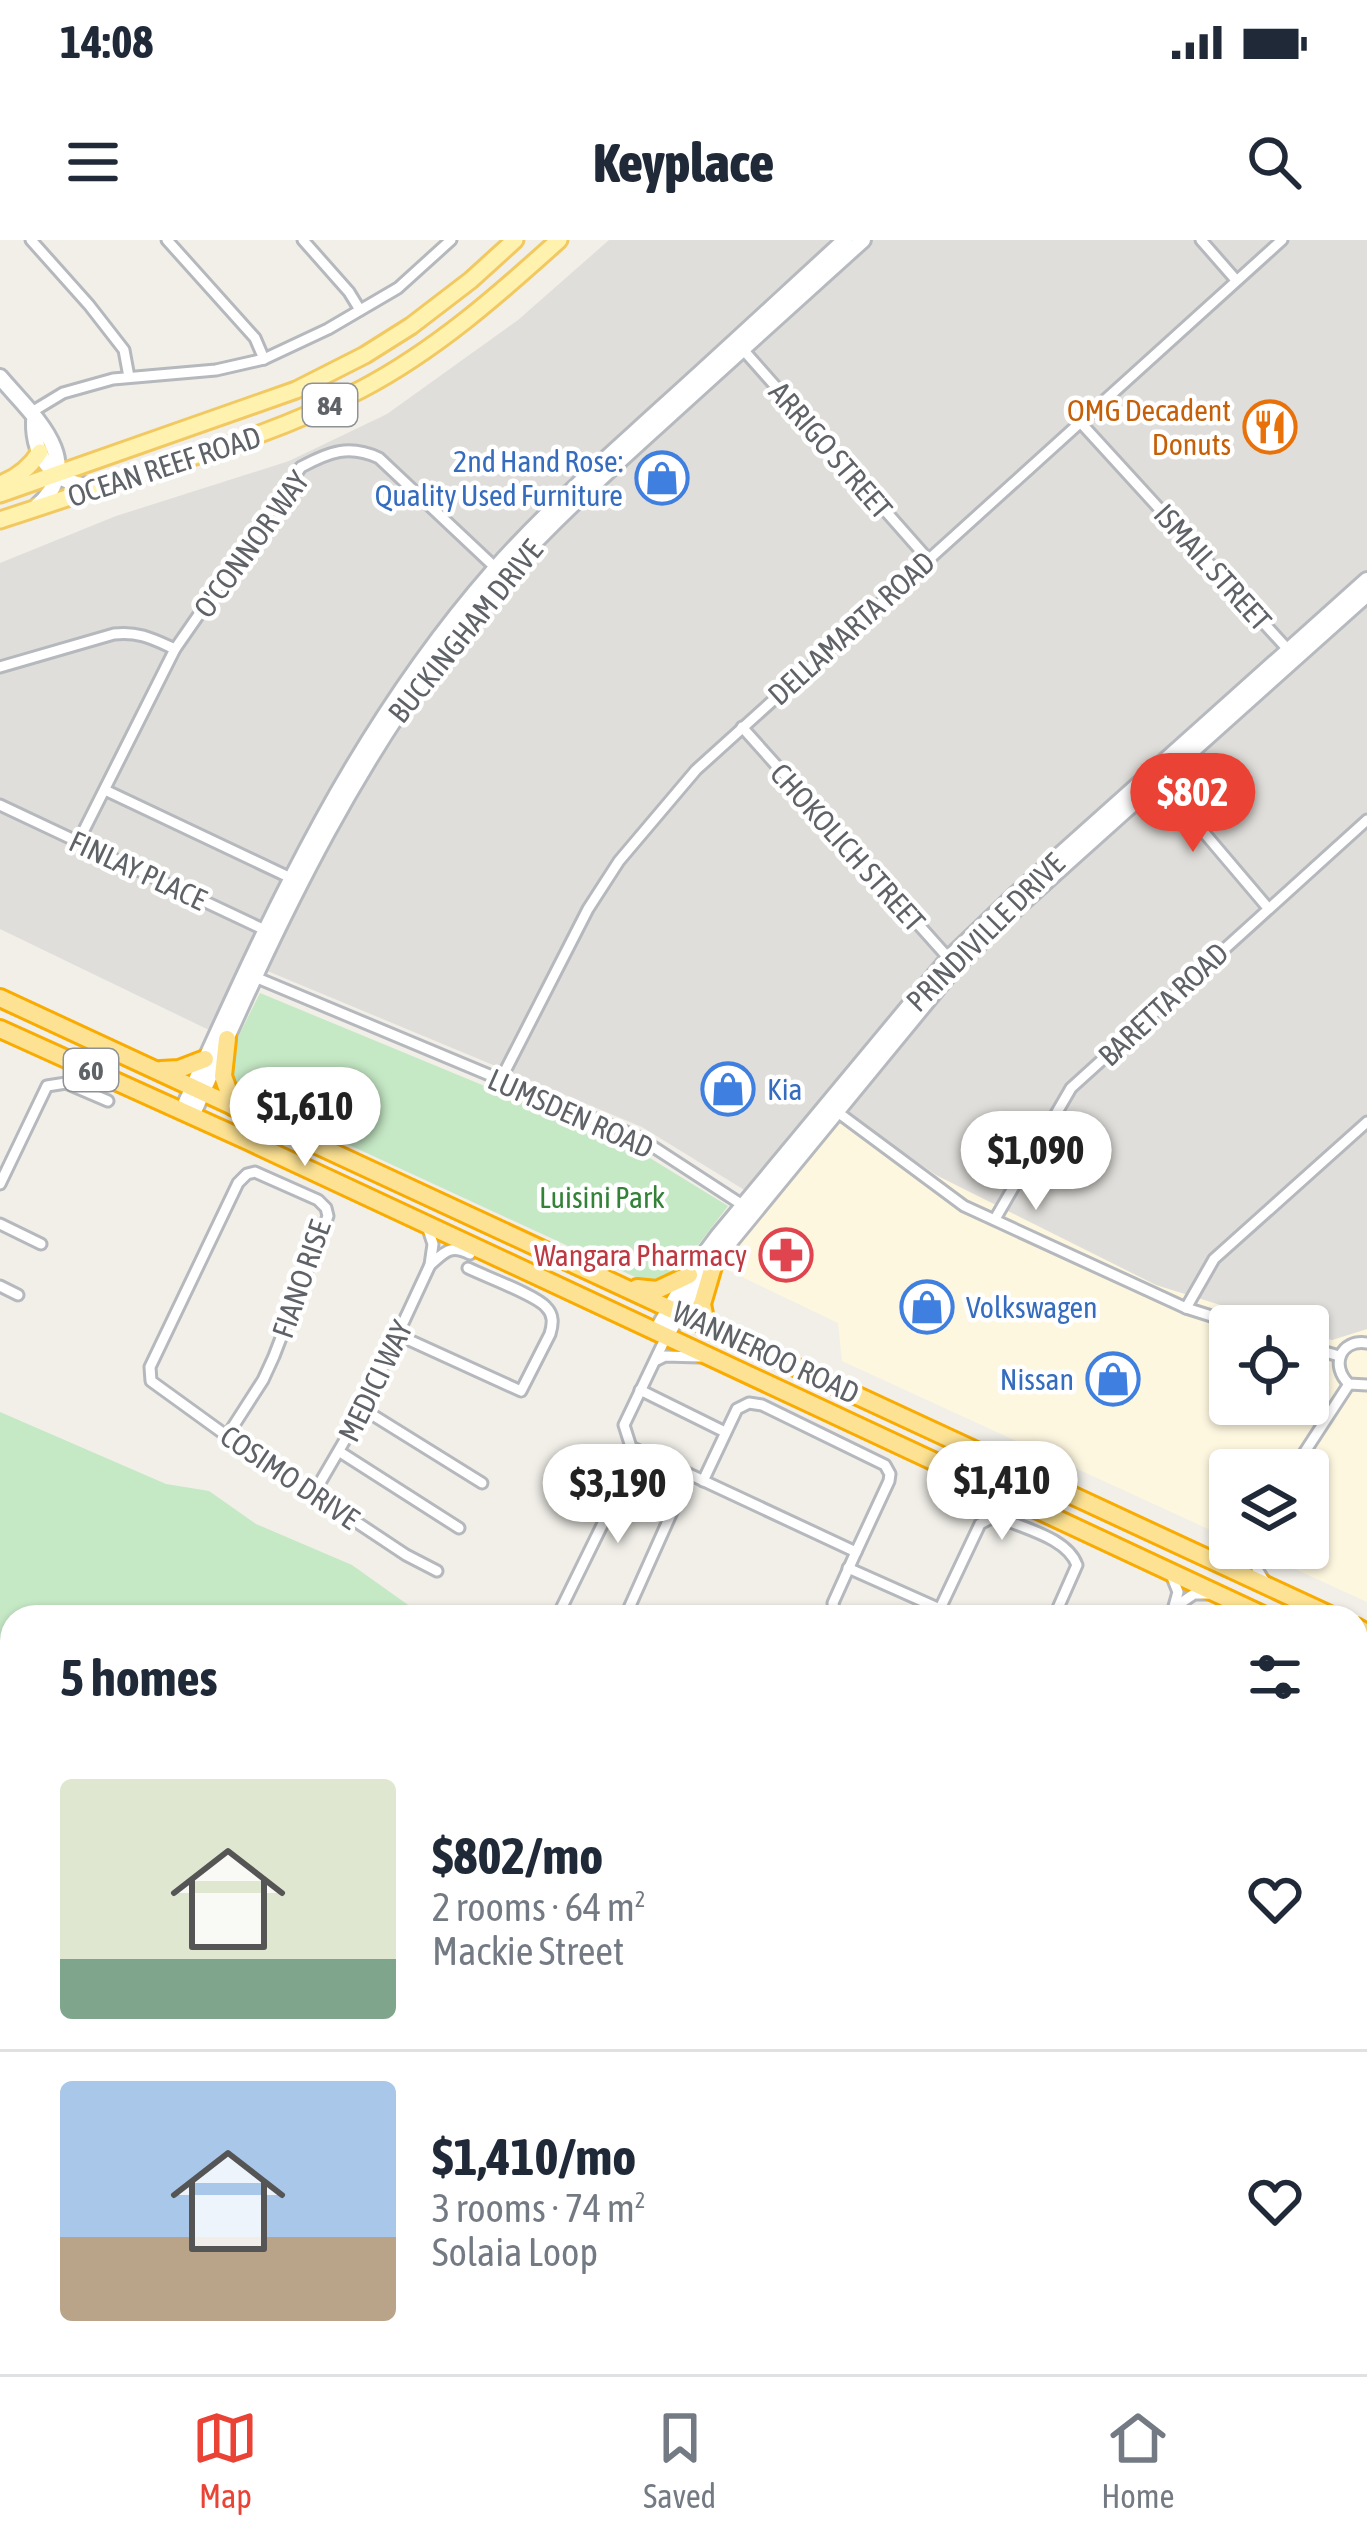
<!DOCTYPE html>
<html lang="en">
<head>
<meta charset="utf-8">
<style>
  body { margin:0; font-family:"Asap Condensed",sans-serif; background:#f2f2f3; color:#1f2937; height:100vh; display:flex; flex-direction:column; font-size:45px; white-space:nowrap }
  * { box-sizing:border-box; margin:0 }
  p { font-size:39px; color:#747a83 }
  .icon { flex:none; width:66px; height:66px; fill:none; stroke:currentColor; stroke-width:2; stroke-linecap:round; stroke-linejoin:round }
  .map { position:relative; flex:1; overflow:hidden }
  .drawer { position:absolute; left:0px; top:1365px; width:1368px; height:771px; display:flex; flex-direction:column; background:#fff; border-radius:36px 36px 0 0; box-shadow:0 3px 9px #0004 }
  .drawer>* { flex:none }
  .fabs { position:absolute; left:1209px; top:1065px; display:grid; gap:24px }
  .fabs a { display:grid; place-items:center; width:120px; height:120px; border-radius:12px; background:#fff; box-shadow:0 3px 9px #0004; font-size:60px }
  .price { position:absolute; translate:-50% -102px; padding:0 27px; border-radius:42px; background:#fff; color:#222; font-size:39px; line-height:78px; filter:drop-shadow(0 3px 6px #0008) }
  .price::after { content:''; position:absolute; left:50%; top:72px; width:36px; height:27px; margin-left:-18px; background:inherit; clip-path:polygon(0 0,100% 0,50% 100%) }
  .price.active { background:#ea4335; color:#fff }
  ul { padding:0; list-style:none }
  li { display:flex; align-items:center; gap:36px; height:300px; padding:0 60px }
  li+li { border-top:3px solid #e0e1e3 }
  li span { display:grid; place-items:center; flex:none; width:336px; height:240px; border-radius:12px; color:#555 }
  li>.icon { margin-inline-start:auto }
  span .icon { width:144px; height:144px; fill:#fffc; stroke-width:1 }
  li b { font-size:51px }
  h2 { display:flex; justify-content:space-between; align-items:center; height:144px; padding:0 60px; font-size:51px }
  .status { display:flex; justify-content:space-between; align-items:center; height:84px; padding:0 60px; background:#fff; direction:ltr }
  .status svg { height:33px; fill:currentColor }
  header { display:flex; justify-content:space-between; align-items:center; height:156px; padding:0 60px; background:#fff; font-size:54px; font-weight:800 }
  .menu { display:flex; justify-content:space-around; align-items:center; height:168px; border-top:3px solid #e0e1e3; background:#fff; font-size:33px; color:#747a83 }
  .menu a { display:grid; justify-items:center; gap:6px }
  .menu .active { color:#ea4335 }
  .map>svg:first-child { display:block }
</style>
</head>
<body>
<div class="status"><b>14:08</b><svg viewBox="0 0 49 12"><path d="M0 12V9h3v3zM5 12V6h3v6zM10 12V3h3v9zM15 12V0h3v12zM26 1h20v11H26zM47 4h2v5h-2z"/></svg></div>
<header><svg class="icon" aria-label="menu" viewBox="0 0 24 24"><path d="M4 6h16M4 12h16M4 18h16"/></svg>Keyplace<svg class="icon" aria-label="search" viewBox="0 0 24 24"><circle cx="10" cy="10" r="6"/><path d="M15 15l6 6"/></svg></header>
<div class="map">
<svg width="1367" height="2134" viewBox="0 0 1367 2134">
  <rect width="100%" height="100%" fill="#f1efe8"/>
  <!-- commercial -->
  <path fill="#fef7e0" d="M 825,858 L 936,935 L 1156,1045 L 1288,1086 L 1230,1086 L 1230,1164 L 1308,1164 L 1308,1092 L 1332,1100 L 1367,1089 L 1367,1362 L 1249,1308 L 1308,1308 L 1308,1230 L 1230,1230 L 1230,1299 L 842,1121 L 838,1083 L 707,1020 Z"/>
  <!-- industrial -->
  <path fill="#e0deda" d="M 609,0 L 1367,0 L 1367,1089 L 1332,1100 L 1308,1092 L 1308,1086 L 1288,1086 L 1156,1045 L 936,935 L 825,859 L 746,951 L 642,887 L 265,730 L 231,794 L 209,790 L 0,689 L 0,323 L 116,276 L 289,221 L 387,174 L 518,80 Z"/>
  <!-- green -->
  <g fill="#c5e8c5">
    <path d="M 260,753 L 632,907 L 728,966 L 679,1030 L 670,1053 L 215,843 Z"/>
    <path d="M 0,1172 L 166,1244 L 209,1251 L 256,1284 L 352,1325 L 425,1377 L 12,1377 L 12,2124 L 1356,2124 L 1356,1436 L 1367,1441 L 1367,2134 L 0,2134 Z"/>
  </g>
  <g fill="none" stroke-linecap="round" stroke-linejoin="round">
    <!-- street casing -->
    <g stroke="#b5b8bc" stroke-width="15">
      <g id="street">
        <path d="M 31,0 L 89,65 L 124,110 L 129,137"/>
        <path d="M 167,0 L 255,98 L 264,119"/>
        <path d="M 303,0 L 349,52 L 360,70"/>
        <path d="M 1201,0 L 1236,40"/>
        <path d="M 739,105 L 927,318"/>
        <path d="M 30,173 L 63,153 L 113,139 L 216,130 L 264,119 L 328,89 L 398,48 L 451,0"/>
        <path d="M 1081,183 L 1292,414"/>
        <path d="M 0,427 L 114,394 C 138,391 153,399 175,409"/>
        <path d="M 742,487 L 952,722"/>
        <path d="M 1156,536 L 1268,668"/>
        <path d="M 105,550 L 295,640"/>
        <path d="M 0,565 L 267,691"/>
        <path d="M 78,602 L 175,409 L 301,227 C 329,212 349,204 379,218 L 500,332"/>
        <path d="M 250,735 L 638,897 L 744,966"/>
        <path d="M 500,841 L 588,669 L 619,621 L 696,530 L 1282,0"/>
        <path d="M 832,868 L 964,966 L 1186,1068 L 1243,1086"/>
        <path d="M 0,944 L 47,846 L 66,843 L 108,861"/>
        <path d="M 995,979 L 1071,848 L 1367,580"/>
        <path d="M 0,984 L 41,1004"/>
        <path d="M 430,1025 C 445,1012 450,1004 470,1014"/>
        <path d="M 0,1046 L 18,1055"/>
        <path d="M 1186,1068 L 1214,1019 L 1367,882"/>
        <path d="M 398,1095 L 521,1151 L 550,1094 C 553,1084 554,1075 546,1067 C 536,1055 484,1036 468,1028"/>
        <path d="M 666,1097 L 624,1185 L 631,1207 L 856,1312 L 833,1363 L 835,1377"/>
        <path d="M 1367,1103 C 1340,1099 1330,1126 1349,1144 L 1367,1145"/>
        <path d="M 1308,1107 L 1339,1116"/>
        <path d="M 657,1120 L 665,1116 L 700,1117"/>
        <path d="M 640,1150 L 725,1192"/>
        <path d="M 363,1169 L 482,1243"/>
        <path d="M 227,1196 L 263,1140 L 274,1116 L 328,976 L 326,968 L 318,960 L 255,932 L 247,934 L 238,943 L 150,1127 L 151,1141 L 227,1196 L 406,1315 L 437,1331"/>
        <path d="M 340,1212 L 459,1288"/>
        <path d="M 1293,1230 L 1349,1144"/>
        <path d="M 703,1241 L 737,1169 L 749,1163 L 762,1165 L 885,1225 L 890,1234 L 889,1241 L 856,1312"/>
        <path d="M 314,1253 L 363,1169 L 430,1025 L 433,1004 L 427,986"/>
        <path d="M 1256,1308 L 1257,1329 L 1265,1342"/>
        <path d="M 1220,1320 L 1239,1316 L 1253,1308"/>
        <path d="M 848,1328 L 958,1377"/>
        <path d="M 1175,1367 L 1194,1354 L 1208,1354"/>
        <path d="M 531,1375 L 537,1377"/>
        <path d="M 557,1377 L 638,1212"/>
        <path d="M 625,1377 L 689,1234"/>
        <path d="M 936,1377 L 980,1284 L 993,1277 L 1001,1278 C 1025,1289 1067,1298 1077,1325 L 1054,1377"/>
        <path d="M 1171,1377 L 1178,1352 L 1172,1337"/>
      </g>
    </g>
    <!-- secondary casing -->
    <g stroke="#b6babf" stroke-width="20">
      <g id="secondary">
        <path d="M 0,137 C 30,173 89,221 37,266"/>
        <path d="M 34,181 C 33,219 56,246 95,246"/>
        <path d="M 182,871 C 270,677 352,492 494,330 C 546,271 606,219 664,166 C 725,111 785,55 845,0"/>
        <path d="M 192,876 C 276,685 364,492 504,335 C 557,276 616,224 674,171 C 737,114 800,57 863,0"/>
        <path d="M 656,1092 L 689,1035 L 718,996 L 948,719 L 1015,655 L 1367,340"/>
        <path d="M 666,1096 L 685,1063 L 728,1004 L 956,726 L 1022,663 L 1367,354"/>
      </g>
    </g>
    <!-- primary casing -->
    <g stroke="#f2c960" stroke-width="21">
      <g id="primary">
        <path d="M 0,244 C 17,238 30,227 40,212"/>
        <path d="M 0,254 L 296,150 L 365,115 L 411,86 L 471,40 L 515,0"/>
        <path d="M 0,280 C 50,264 99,247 148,231 C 222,208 294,185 362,149 C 436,110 498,55 559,0"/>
      </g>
    </g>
    <!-- highway casing -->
    <g stroke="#f9ab00" stroke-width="22">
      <g id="highway">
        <path d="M 0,758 L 1334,1377"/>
        <path d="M 0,789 L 248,901 L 1267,1377"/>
        <path d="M 227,799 L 223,836 L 234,867"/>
        <path d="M 161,830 L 179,829 L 205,819"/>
        <path d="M 637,1048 L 657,1050 L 689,1035"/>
        <path d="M 706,1084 L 702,1064 L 714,1023"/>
        <path d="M 1356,1387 L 1367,1393"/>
        <path d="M 1356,1418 L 1367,1423"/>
      </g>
    </g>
    <!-- street -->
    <use href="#street" stroke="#fff" stroke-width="9"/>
    <!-- secondary -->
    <use href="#secondary" stroke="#fff" stroke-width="14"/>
    <!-- primary -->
    <use href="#primary" stroke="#fff2af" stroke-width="15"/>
    <!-- highway -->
    <use href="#highway" stroke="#fde293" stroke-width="16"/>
  </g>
  <!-- icons -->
  <defs>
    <g id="restaurant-ring" transform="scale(2.7)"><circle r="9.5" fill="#fff" stroke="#e8710a" stroke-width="1.5"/><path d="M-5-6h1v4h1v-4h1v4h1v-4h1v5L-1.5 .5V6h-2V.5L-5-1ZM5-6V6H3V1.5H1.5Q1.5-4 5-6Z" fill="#e8710a"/></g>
    <g id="shop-ring" transform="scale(2.7)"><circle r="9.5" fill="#fff" stroke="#3f7fe0" stroke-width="1.5"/><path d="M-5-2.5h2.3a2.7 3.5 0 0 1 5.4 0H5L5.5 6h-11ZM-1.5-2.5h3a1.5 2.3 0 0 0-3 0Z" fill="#3f7fe0"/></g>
    <g id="pharmacy-ring" transform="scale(2.7)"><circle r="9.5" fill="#fff" stroke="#e0444e" stroke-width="1.5"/><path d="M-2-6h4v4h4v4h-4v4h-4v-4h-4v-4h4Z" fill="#e0444e"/></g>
  </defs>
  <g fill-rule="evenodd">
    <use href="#restaurant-ring" x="1270" y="187"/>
    <use href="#shop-ring" x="662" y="238"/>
    <use href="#shop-ring" x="728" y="849"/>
    <use href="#pharmacy-ring" x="786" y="1015"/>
    <use href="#shop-ring" x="927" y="1067"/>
    <use href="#shop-ring" x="1113" y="1139"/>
  </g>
  <g text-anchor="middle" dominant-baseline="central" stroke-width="9" stroke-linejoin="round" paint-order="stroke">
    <!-- shield labels -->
    <g fill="#fff" stroke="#8f9295" stroke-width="3">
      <rect x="303" y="144" width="54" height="42" rx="9"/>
      <rect x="64" y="809" width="54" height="42" rx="9"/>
    </g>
    <g font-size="27" font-weight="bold" fill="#5f6368">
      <text x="330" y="165">84</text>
      <text x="91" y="830">60</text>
    </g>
    <!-- food labels -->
    <g font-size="30" fill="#c56008" stroke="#fff" text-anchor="end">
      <text x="1231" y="170">OMG Decadent<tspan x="1231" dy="34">Donuts</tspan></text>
    </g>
    <!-- street labels -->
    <g font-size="30" fill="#5f6368" stroke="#fff">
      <text transform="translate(831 210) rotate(49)">ARRIGO STREET</text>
      <text transform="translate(164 226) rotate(-18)">OCEAN REEF ROAD</text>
      <text transform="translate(251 304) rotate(-54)">O'CONNOR WAY</text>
      <text transform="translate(1213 327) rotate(48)">ISMAIL STREET</text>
      <text transform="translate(851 388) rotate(-42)">DELLAMARTA ROAD</text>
      <text transform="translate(465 391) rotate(-51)">BUCKINGHAM DRIVE</text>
      <text transform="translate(848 607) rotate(48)">CHOKOLICH STREET</text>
      <text transform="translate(138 630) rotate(25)">FINLAY PLACE</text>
      <text transform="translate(985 692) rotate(-45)">PRINDIVILLE DRIVE</text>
      <text transform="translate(1163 764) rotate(-43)">BARETTA ROAD</text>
      <text transform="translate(571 873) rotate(24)">LUMSDEN ROAD</text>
      <text transform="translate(301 1039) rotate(-71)">FIANO RISE</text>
      <text transform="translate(766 1112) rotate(25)">WANNEROO ROAD</text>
      <text transform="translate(375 1141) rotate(-64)">MEDICI WAY</text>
      <text transform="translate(290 1237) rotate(34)">COSIMO DRIVE</text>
    </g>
    <!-- shop labels -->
    <g font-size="30" fill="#366cbe" stroke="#fff" text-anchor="end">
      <text x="623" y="221">2nd Hand Rose:<tspan x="623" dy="34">Quality Used Furniture</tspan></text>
      <text x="767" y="849" text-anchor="start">Kia</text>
      <text x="966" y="1067" text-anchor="start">Volkswagen</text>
      <text x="1074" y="1139">Nissan</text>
    </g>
    <!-- park labels -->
    <g font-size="30" fill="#348238" stroke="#fff">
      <text x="602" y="957">Luisini Park</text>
    </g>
    <!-- health labels -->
    <g font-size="30" fill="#be3a42" stroke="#fff" text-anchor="end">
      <text x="747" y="1015">Wangara Pharmacy</text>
    </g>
  </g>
</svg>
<div class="fabs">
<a><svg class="icon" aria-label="locate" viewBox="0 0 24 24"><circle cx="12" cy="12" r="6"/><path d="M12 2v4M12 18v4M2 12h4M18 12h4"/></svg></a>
<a><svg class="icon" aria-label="layers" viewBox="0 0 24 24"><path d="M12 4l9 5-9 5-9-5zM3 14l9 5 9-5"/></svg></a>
</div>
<b class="price active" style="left:1193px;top:615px">$802</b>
<b class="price" style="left:305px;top:929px">$1,610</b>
<b class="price" style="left:1036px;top:973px">$1,090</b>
<b class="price" style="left:1002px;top:1303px">$1,410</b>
<b class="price" style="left:618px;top:1306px">$3,190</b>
<section class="drawer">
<h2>5 homes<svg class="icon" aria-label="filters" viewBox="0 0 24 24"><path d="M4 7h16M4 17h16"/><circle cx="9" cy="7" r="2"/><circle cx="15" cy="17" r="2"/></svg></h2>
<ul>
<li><span style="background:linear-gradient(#dfe7d0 75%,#7fa58c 0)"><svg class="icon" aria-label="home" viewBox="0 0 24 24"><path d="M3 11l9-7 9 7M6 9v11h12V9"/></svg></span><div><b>$802/mo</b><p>2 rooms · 64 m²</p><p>Mackie Street</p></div><svg class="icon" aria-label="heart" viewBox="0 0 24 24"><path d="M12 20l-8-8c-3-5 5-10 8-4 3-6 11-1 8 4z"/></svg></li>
<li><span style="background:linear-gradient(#a9c7e8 65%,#b9a48a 0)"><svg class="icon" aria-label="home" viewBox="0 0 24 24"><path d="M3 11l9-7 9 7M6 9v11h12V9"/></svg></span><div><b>$1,410/mo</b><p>3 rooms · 74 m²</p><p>Solaia Loop</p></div><svg class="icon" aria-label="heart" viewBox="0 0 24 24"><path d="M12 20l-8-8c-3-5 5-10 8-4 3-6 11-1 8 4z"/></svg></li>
</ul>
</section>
</div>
<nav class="menu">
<a class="active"><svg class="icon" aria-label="map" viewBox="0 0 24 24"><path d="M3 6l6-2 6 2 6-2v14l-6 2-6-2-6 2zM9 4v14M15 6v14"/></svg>Map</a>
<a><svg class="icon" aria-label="saved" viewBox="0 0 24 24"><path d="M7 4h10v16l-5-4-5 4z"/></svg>Saved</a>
<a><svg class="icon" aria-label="home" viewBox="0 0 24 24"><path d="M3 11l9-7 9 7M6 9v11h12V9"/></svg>Home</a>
</nav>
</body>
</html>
